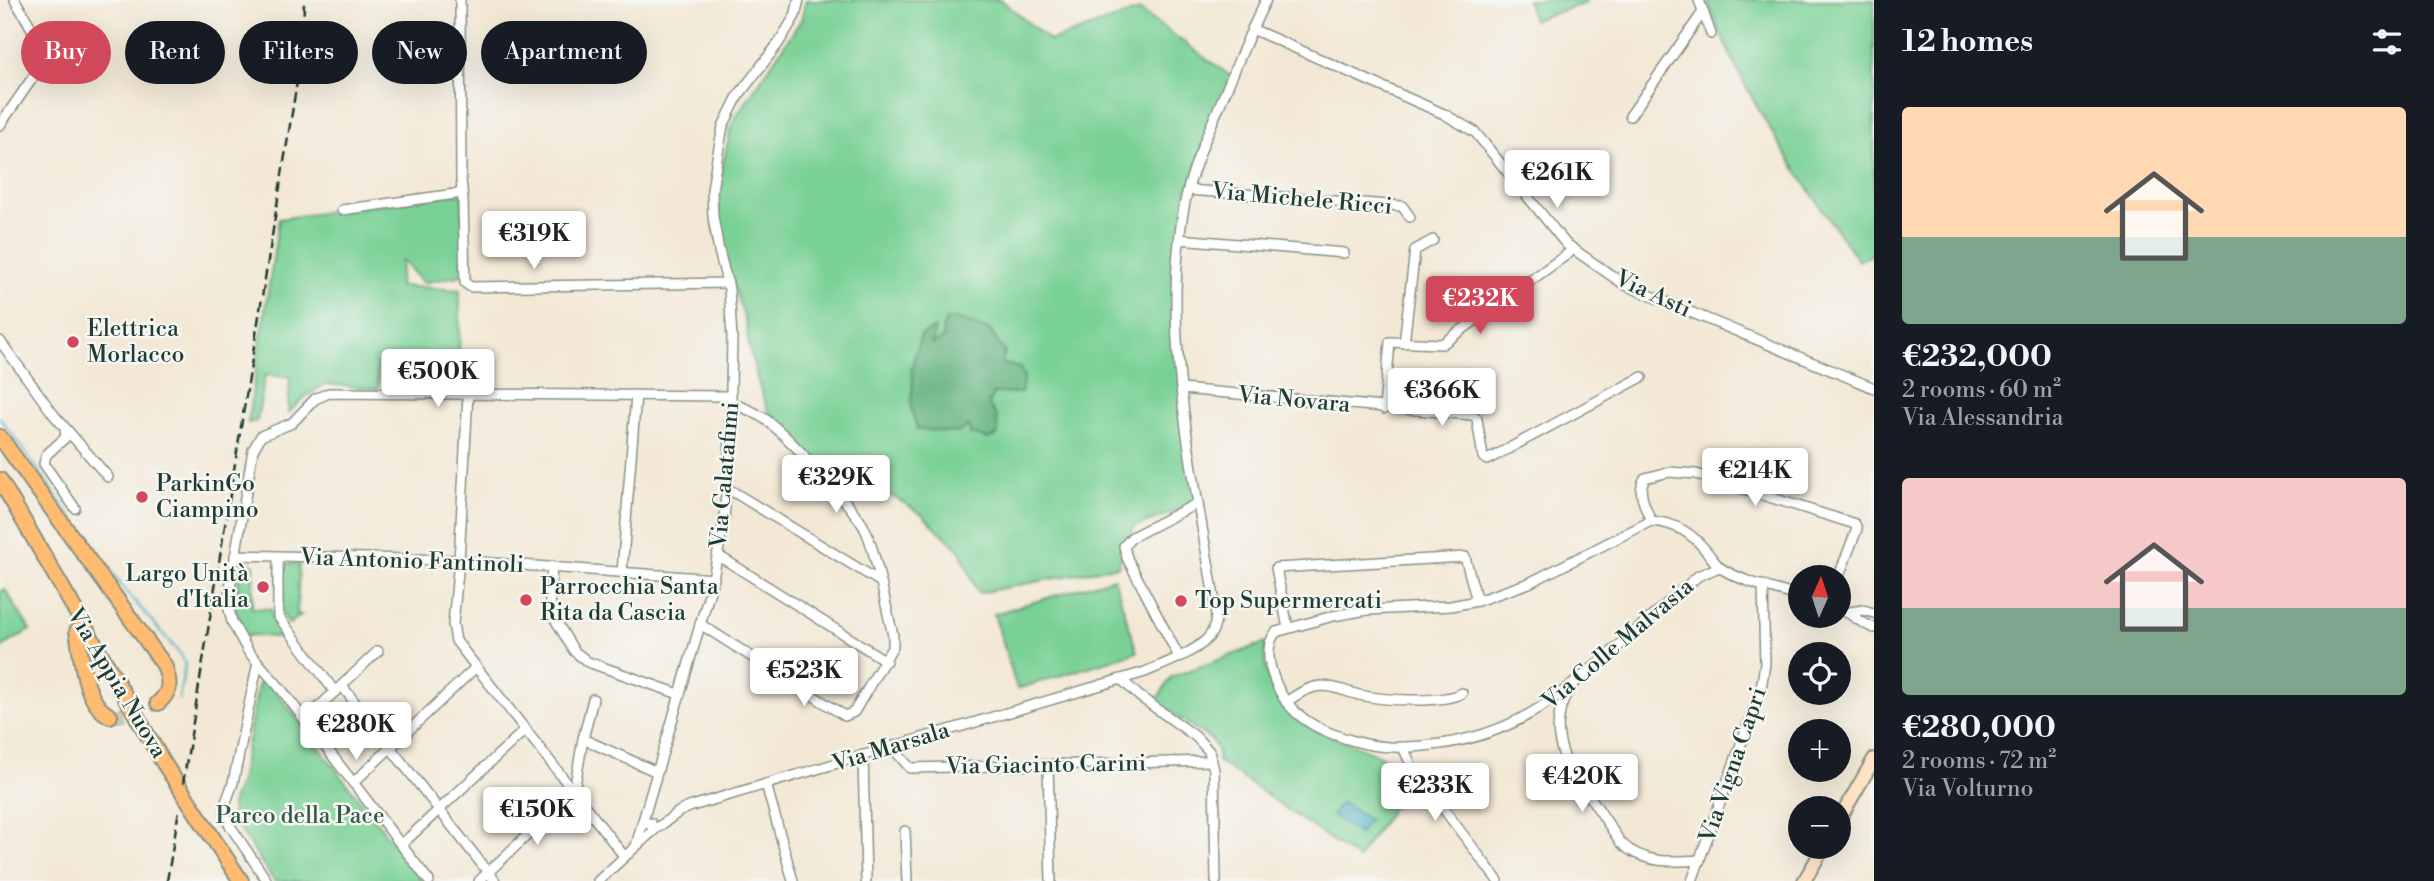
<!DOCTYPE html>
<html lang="en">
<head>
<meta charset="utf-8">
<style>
  body { margin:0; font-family:"Libre Bodoni",serif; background:#20242c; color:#f1f3f6; height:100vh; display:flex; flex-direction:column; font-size:26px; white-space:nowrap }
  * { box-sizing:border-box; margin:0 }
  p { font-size:23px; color:#9ea1a6 }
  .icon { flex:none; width:38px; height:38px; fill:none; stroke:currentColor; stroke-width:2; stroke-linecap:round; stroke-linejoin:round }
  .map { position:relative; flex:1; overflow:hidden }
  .details { display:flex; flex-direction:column; background:#171b24; width:560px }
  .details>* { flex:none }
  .banner { position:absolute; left:21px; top:21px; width:665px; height:63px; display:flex; gap:14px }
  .needle { width:46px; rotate:3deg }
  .tools { position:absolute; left:1788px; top:565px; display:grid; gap:14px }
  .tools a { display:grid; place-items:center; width:63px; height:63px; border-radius:50%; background:#171b24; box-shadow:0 7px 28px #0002; font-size:35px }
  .price { position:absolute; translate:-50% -60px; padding:0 16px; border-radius:7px; background:#fff; color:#222; font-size:23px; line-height:46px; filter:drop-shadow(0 2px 4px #0008) }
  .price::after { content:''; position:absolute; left:50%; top:42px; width:21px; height:16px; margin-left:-10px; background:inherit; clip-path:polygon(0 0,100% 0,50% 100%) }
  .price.on { background:#d1495b; color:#fff }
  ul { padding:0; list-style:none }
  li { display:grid; align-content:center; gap:14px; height:371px; padding:0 28px }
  li span { display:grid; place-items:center; height:217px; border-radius:7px; color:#555 }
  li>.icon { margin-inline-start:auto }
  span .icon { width:126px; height:126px; fill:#fffc; stroke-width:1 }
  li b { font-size:30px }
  h2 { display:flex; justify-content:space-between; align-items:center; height:84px; padding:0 28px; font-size:30px }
  .pill { padding:0 24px; border-radius:32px; background:#171b24; box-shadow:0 7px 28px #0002; font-size:24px; line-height:63px }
  .pill.on { background:#d1495b; color:#fff }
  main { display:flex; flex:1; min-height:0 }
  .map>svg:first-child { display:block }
</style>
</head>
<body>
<main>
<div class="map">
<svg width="1874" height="881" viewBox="0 0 1874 881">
  <rect width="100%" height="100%" fill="#f6f6f2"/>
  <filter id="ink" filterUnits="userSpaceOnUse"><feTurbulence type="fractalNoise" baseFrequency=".0143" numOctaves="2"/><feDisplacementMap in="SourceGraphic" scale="14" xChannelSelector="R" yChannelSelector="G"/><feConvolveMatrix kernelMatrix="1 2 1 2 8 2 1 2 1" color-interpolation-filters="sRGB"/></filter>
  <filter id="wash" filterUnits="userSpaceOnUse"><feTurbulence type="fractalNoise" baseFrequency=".00686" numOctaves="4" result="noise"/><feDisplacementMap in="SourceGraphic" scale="28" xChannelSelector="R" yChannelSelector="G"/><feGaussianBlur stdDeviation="1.57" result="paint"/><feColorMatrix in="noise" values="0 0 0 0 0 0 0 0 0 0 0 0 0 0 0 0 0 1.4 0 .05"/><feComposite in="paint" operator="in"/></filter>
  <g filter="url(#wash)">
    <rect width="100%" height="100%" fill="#f3e8d5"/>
    <!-- green -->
    <g fill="#7ad196" stroke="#4c8765" stroke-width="2">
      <path d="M 806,0 L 1001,0 L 1050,41 L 1139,10 L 1232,77 L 1188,190 L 1178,248 L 1178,349 L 1198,503 L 1134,527 L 1118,566 L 978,593 L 960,551 L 922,514 L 885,492 L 822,468 L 768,411 L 758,382 L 749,346 L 746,323 L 714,227 L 721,174 L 732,123 L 801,20 Z"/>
      <path d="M 1527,0 L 1585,0 L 1586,3 L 1533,20 Z"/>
      <path d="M 1707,0 L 1874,0 L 1874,254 L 1858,261 C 1800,177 1742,96 1707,0 Z"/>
      <path d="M 462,193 L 463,275 L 423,283 L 402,260 L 399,286 L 460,290 L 459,365 L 378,367 L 378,389 L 325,384 L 305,397 L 288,413 L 290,377 L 265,375 L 257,421 L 248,423 L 279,219 Z"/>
      <path d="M 243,563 L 251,563 L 251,565 L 254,565 L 252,608 L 271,609 L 274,622 L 286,638 L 251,635 L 245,637 L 234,608 L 241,564 Z"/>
      <path d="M 283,563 L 299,564 L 297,614 L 301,615 L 289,624 L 282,613 Z"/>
      <path d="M 1114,578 L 1137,652 L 1017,689 L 994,614 Z"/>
      <path d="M 5,589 L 30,630 L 0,648 L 0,592 Z"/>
      <path d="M 1265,643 C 1265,650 1264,657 1265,664 C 1276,733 1336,732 1386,759 C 1395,764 1404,772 1412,778 L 1358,859 L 1218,761 L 1218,753 L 1213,741 L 1156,702 L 1171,677 Z"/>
      <path d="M 262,678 L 267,680 L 422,881 L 274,881 L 231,816 L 233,798 L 240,782 L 259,681 Z"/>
    </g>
    <!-- forest -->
    <path fill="#63b37f" stroke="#41785a" stroke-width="2" d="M 947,319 L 957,319 L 990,330 L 1005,353 L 1001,363 L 1020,368 L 1024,376 L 1021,393 L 994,393 L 988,403 L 997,417 L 998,435 L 988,439 L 970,434 L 969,426 L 957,433 L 917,429 L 911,408 L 913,378 L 911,369 L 921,335 L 935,328 L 932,344 L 944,338 L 942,329 Z"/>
    <!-- water -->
    <path fill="#4ab2c8" stroke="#34787e" stroke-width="2" d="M 1341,802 L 1369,820 L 1359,834 L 1332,815 Z"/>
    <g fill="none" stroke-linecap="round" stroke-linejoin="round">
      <!-- stream -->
      <path stroke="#4ab2c8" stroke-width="2.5" d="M 0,418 L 124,589 L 181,655 L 185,664 L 179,699"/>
    </g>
  </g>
  <g filter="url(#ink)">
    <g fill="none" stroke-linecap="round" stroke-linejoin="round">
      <!-- primary-tunnel -->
      <path stroke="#c9c6b5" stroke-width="14" stroke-dasharray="14 7" stroke-linecap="butt" d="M 110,716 L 120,716 L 158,703"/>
      <!-- minor casing -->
      <g stroke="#899284" stroke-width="12">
        <g id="minor">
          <path d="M 460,0 L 461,179 L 463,200 L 465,283 L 471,287 L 728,283"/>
          <path d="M 1699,0 L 1711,34"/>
          <path d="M 1252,29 L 1444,114 L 1475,132 L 1566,244 L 1625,285 L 1874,388"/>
          <path d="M 1630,116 L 1703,12"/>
          <path d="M 0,125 L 38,70 C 48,47 26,20 15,0"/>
          <path d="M 1188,190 L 1402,206 L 1410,217"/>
          <path d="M 342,210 L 462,193"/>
          <path d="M 1179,239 L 1344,253"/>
          <path d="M 0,341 L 54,415 L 108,477"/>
          <path d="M 1404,343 L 1415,250 L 1433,240"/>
          <path d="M 1182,389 L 1473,415 L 1477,419 L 1483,457 L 1487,460 L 1642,377"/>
          <path d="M 468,394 L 459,561 L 453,624 L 456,641 L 624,856"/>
          <path d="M 1384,409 L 1390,342 L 1442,344 L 1569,253 L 1571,247"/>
          <path d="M 65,428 L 66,437 L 46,455 L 44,464 L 75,508"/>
          <path d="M 727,488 L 879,581"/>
          <path d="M 1651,521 C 1646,507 1636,492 1645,478 L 1669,472 L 1696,474 L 1855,524 L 1857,529 L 1838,578"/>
          <path d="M 235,555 L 452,560 L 714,579"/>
          <path d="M 719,556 L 886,661"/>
          <path d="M 278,557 L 278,616 L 335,692"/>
          <path d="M 552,566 L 550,600 L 553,616 L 574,651 L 588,662 L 679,694"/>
          <path d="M 1719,567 L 1698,576 C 1670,601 1642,625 1614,650 C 1555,700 1513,736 1433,745 C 1405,748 1381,749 1354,741 C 1326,733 1299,722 1283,697 C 1273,680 1261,650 1276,632 L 1333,616 L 1367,610 L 1451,606 L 1477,601 L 1529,583 L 1651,521 C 1676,523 1692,533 1707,552 C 1712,558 1716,565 1722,569 C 1745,583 1775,589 1801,597"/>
          <path d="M 622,572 L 636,395"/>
          <path d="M 1839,609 C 1852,613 1858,622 1874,628"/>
          <path d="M 1849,612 L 1863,610 L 1874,613"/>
          <path d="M 700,624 L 845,716 L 854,712 L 893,646 L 893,635 C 885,605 878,559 866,531 C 856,509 786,434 765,419 C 755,412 743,407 731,403"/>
          <path d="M 1288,628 L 1276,568 L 1465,557 L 1477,601"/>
          <path d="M 1179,657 L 1127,558 L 1124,546 L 1132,537 L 1198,503"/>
          <path d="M 258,662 L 233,783 L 226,802 L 225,813 L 229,824 L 267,881"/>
          <path d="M 1121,679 L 1139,696 L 1195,736 L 1209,751 L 1214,770 L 1216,881"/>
          <path d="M 342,686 L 495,881"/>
          <path d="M 1568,690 C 1556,715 1555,734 1565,759 L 1621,843 C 1643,864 1671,862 1700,860"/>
          <path d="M 1286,702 C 1297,695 1307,687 1321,686 C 1334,686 1347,692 1359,695 C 1382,700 1442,704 1462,693"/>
          <path d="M 305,720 L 378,651"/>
          <path d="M 583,739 L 657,772"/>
          <path d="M 891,746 L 910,768 L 1212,761"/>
          <path d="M 1403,747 L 1412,767 L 1498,881"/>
          <path d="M 863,755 L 866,881"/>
          <path d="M 1048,765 L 1051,881"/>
          <path d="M 353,783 L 475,668"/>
          <path d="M 766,784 L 793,881"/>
          <path d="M 642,824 L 712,584 L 724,520 L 730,440 L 732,338 L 729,289 L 719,251 L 713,217 L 712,190 L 717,158 L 723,126 L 738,96 L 778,44 L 795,16 L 799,0"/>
          <path d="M 653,831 L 680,811 L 692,806 L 1145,672 C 1164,664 1203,650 1212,632 C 1217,623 1216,613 1215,604 C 1195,476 1159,331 1185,202 C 1192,168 1207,135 1221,102 C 1236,68 1249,33 1266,0"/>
          <path d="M 905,831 L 907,881"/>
          <path d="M 401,845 L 526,729"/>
          <path d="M 429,881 L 281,689 L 248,651 L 232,622 L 229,609 L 229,594 L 253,450 L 261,436 L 292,423 L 315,399 L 329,393 L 731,396"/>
          <path d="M 479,881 L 574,791 L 583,739 L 593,699"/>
          <path d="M 598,881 L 653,831 L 651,823 L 642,824 L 636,846"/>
          <path d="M 1692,881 L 1761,688 L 1765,664 L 1763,585"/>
        </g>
      </g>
      <!-- secondary casing -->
      <g stroke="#899284" stroke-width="16">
        <g id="secondary">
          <path d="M 1839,820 L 1874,759"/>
          <path d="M 1804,881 L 1824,847"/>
        </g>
      </g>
      <!-- primary casing -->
      <g stroke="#899284" stroke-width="18">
        <g id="primary">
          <path d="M 0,437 L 164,665 C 170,681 172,691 158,703"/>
          <path d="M 0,480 L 163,762 L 241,881"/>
          <path d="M 77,631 C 82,657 83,703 110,716"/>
        </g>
      </g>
      <!-- minor -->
      <use href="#minor" stroke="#fff" stroke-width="9"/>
      <!-- secondary -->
      <use href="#secondary" stroke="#ffe4c6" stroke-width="12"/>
      <!-- primary -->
      <use href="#primary" stroke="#ffbb71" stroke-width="14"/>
      <!-- rail -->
      <g stroke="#1f3d34" stroke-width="2.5" stroke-dasharray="10 5" stroke-linecap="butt">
        <path d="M 183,784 L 303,45 L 304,0"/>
        <path d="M 167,881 L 179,810"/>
      </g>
    </g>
  </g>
  <!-- markers -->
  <g fill="#d1495b" stroke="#f6f6f2" stroke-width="2.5">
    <circle cx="73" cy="342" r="7"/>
    <circle cx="142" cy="497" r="7"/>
    <circle cx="263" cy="587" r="7"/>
    <circle cx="526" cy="600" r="7"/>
    <circle cx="1181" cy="601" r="7"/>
  </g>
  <g text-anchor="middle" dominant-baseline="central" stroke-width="5" stroke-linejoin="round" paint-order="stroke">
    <!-- street labels -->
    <g font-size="23" fill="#1f3d34" stroke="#f6f6f2">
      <text transform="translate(1302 199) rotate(5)">Via Michele Ricci</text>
      <text transform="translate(1653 294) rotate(25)">Via Asti</text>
      <text transform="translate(1294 400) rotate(5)">Via Novara</text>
      <text transform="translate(725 475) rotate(-85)">Via Calatafimi</text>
      <text transform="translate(412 561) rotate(2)">Via Antonio Fantinoli</text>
      <text transform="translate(1618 644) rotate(-40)">Via Colle Malvasia</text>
      <text transform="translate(117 683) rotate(59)">Via Appia Nuova</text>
      <text transform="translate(891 747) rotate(-17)">Via Marsala</text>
      <text transform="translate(1046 765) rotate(-1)">Via Giacinto Carini</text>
      <text transform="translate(1733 765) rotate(-71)">Via Vigna Capri</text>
    </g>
    <!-- poi labels -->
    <g font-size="23" fill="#1f3d34" stroke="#f6f6f2" text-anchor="start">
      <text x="87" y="329">Elettrica<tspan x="87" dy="26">Morlacco</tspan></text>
      <text x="156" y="484">ParkinGo<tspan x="156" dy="26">Ciampino</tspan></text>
      <text x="249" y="574" text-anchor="end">Largo Unità<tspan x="249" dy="26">d'Italia</tspan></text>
      <text x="540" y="587">Parrocchia Santa<tspan x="540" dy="26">Rita da Cascia</tspan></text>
      <text x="1195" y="601">Top Supermercati</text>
    </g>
    <!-- park labels -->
    <g font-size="23" fill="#315b48" stroke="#f6f6f2">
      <text x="300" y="816">Parco della Pace</text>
    </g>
  </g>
</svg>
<div class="tools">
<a><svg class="needle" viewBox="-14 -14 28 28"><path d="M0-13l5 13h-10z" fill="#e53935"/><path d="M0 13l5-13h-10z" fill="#9ea1a6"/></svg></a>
<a><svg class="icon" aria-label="locate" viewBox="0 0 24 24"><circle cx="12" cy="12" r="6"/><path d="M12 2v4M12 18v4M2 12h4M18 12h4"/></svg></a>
<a>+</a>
<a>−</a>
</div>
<b class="price" style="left:1557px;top:210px">€261K</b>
<b class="price" style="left:534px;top:271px">€319K</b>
<b class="price on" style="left:1480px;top:336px">€232K</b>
<b class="price" style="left:438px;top:409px">€500K</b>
<b class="price" style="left:1442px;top:428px">€366K</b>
<b class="price" style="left:1755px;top:508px">€214K</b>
<b class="price" style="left:836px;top:515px">€329K</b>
<b class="price" style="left:804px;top:708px">€523K</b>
<b class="price" style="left:356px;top:762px">€280K</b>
<b class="price" style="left:1582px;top:814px">€420K</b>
<b class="price" style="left:1435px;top:823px">€233K</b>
<b class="price" style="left:537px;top:847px">€150K</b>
<div class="banner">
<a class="pill on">Buy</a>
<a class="pill">Rent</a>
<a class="pill">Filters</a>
<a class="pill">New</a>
<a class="pill">Apartment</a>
</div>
</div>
<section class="details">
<h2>12 homes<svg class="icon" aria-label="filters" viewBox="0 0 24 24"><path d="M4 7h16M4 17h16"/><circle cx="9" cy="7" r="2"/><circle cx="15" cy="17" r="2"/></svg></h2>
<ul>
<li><span style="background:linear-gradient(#ffd9b3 60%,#7fa58c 0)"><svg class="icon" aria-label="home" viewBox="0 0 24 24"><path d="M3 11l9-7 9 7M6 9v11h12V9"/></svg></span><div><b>€232,000</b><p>2 rooms · 60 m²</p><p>Via Alessandria</p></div></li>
<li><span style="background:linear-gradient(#f6c9c9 60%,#7fa58c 0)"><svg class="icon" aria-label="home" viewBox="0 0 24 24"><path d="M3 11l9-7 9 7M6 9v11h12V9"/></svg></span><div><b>€280,000</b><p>2 rooms · 72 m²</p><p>Via Volturno</p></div></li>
</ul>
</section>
</main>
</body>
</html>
